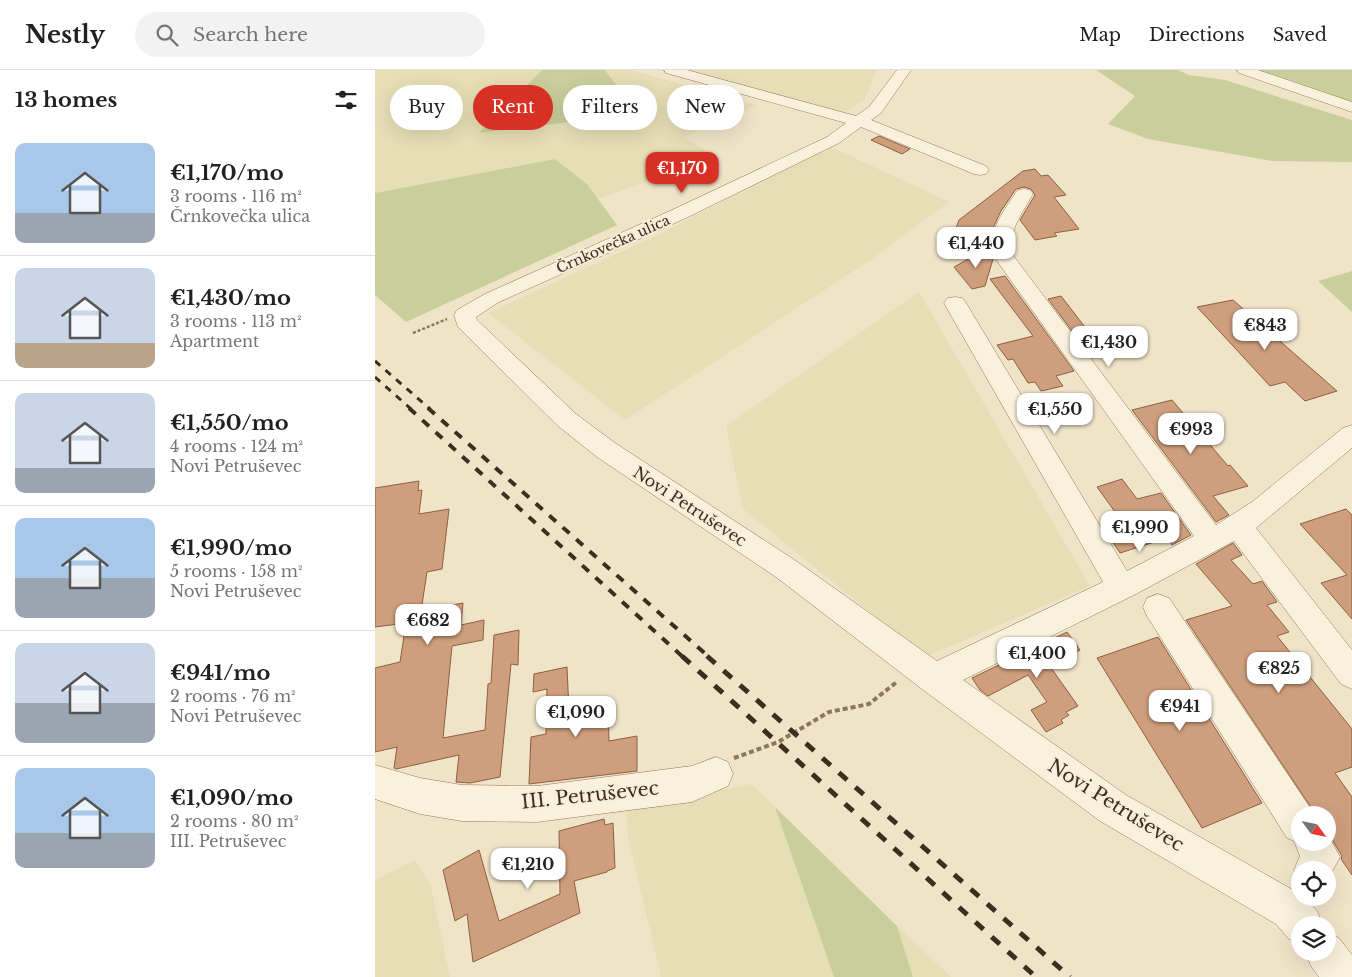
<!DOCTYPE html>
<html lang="en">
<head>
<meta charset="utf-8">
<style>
  body { margin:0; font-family:"Libre Baskerville",serif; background:#f2f2f2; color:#202124; height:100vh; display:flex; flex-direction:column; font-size:19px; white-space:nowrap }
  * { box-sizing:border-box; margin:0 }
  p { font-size:16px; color:#757577 }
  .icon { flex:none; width:28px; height:28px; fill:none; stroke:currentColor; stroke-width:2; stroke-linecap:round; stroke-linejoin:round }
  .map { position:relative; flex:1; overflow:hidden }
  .details { display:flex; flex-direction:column; background:#fff; width:375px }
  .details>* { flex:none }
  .hud { position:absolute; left:15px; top:15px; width:475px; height:45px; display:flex; gap:10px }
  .needle { width:32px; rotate:123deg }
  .controls { position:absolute; left:916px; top:736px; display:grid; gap:10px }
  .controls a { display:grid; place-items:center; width:45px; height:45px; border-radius:50%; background:#fff; box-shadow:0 5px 20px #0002; font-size:25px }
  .price { position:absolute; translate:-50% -42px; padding:0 11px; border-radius:10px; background:#fff; color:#222; font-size:16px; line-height:32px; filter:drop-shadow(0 1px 2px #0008) }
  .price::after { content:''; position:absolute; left:50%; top:30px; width:15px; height:11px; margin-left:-8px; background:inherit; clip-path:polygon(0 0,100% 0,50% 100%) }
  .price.active { background:#d93025; color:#fff }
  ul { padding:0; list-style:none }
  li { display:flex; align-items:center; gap:15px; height:125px; padding:0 15px }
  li+li { border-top:1px solid #e0e0e0 }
  li span { display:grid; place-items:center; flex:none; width:140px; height:100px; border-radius:10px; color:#555 }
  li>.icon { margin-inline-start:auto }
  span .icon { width:60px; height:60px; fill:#fffc; stroke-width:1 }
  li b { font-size:21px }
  h2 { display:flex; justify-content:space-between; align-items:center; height:60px; padding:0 15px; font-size:21px }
  .tag { padding:0 18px; border-radius:22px; background:#fff; box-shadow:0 5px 20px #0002; font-size:18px; line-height:45px }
  .tag.active { background:#d93025; color:#fff }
  header { display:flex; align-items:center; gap:30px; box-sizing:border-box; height:70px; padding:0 25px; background:#fff; border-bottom:1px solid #e0e0e0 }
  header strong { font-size:24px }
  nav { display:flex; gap:28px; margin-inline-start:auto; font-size:18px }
  .search { width:350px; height:45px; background:#f2f2f2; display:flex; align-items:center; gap:12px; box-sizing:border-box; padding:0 18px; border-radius:28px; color:#757577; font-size:19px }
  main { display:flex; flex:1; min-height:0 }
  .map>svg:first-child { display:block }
</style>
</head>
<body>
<header>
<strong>Nestly</strong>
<div class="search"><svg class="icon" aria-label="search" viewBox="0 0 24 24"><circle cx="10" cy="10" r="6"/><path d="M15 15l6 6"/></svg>Search here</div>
<nav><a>Map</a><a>Directions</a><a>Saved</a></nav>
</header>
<main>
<section class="details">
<h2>13 homes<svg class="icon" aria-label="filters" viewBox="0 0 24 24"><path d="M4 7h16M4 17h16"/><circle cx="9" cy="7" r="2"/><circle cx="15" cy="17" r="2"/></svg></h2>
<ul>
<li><span style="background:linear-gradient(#a9c7e8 70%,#9aa5b1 0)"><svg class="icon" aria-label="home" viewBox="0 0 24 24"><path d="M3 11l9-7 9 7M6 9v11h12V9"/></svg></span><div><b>€1,170/mo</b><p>3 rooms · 116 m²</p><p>Črnkovečka ulica</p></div></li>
<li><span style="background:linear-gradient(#c9d6e8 75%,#b9a48a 0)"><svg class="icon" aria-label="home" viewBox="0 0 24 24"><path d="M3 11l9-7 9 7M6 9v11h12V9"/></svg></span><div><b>€1,430/mo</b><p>3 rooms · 113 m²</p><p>Apartment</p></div></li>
<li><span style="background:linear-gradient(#c9d6e8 75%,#9aa5b1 0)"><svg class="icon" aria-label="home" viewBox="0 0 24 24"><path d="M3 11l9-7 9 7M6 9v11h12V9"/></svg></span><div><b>€1,550/mo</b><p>4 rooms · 124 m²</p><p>Novi Petruševec</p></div></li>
<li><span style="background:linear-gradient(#a9c7e8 60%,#9aa5b1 0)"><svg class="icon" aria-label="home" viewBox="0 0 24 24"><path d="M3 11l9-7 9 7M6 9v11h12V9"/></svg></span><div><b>€1,990/mo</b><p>5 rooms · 158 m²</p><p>Novi Petruševec</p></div></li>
<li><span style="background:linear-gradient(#c9d6e8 60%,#9aa5b1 0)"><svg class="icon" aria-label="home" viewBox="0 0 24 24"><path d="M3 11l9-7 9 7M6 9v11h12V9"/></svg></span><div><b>€941/mo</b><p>2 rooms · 76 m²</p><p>Novi Petruševec</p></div></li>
<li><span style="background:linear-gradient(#a9c7e8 65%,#9aa5b1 0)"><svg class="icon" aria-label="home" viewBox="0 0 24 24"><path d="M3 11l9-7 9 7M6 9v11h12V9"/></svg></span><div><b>€1,090/mo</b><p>2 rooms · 80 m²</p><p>III. Petruševec</p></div></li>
</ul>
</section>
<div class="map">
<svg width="977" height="907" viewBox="0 0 977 907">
  <rect width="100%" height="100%" fill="#f0e4c8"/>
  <!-- farmland -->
  <g fill="#e6deb5">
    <path d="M 0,0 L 167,0 L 105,63 L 242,16 L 230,0 L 255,0 L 381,35 L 309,67 L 341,87 L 223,129 L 212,114 L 180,89 L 0,123 Z"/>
    <path d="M 294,0 L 502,0 L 489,30 L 466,45 Z"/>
    <path d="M 454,76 L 574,132 L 497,189 L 250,350 L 113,243 L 287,163 Z"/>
    <path d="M 544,222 L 715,516 L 550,587 L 368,439 L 351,356 Z"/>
    <path d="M 376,714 L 400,737 L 459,907 L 286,907 L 254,771 L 250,739 Z"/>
    <path d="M 40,790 L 55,814 L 75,907 L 0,907 L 0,810 Z"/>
    <path d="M 522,856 L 576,907 L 538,907 Z"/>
  </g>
  <!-- green -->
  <g fill="#c9cf9b">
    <path d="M 167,0 L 230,0 L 242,16 L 244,46 L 104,63 Z"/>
    <path d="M 721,0 L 803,0 L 814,5 L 850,10 L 977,50 L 977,92 L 897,91 L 773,69 L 733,54 L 760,26 Z"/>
    <path d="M 875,0 L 977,0 L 977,33 Z"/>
    <path d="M 180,89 L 212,114 L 242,155 L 31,252 L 0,225 L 0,123 Z"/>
    <path d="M 977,201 L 977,242 L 943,211 Z"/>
    <path d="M 400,737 L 522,856 L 538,907 L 459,907 Z"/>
  </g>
  <!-- building -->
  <g fill="#cf9f7d" stroke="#8d5f41">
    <path d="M 504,66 L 535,79 L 527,84 L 496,70 Z"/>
    <path d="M 660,99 L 666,106 L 673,105 L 691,125 L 679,127 L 704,159 L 679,163 L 682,166 L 660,170 L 645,150 L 660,125 L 656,119 L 649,117 L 641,119 L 626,141 L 618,158 L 615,172 L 573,180 L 584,150 L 648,101 Z"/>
    <path d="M 615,177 L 615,184 L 618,189 L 610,216 L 597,219 L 579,197 Z"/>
    <path d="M 630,206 L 699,301 L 681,306 L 688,316 L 666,321 L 660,312 L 653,313 L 638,289 L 633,290 L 622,275 L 658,266 L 615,209 Z"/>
    <path d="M 686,226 L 713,261 L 709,262 L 728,285 L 717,288 L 673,229 Z"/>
    <path d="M 858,230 L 962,321 L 930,331 L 910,312 L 895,316 L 822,237 Z"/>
    <path d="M 797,330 L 853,396 L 855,395 L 873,416 L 838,426 L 854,445 L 841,452 L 757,340 Z"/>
    <path d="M 747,409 L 762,429 L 786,423 L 816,465 L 797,475 L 792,468 L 745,483 L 729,459 L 748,453 L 722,417 Z"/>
    <path d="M 44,411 L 43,421 L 47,420 L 44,444 L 74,439 L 67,499 L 52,502 L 46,541 L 88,533 L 86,555 L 109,550 L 108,570 L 77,576 L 68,668 L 110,660 L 113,614 L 116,613 L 119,565 L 144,560 L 143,595 L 136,594 L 125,707 L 95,713 L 81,712 L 84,685 L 21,699 L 19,698 L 22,677 L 0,682 L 0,598 L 25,592 L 31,553 L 0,557 L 0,418 Z"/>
    <path d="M 971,439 L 977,445 L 977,549 L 946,513 L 972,505 L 925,454 Z"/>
    <path d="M 858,473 L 867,485 L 856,490 L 878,514 L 887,511 L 902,532 L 892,535 L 914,562 L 902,566 L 977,659 L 977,697 L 960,703 L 977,727 L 977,805 L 966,789 L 967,786 L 952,761 L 952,745 L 941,745 L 811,550 L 857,536 L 821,494 Z"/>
    <path d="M 692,562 L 705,580 L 674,595 L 703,636 L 691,642 L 694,645 L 686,650 L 688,653 L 671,662 L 656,640 L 672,632 L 653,605 L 613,626 L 605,620 L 597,608 Z"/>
    <path d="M 783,567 L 887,733 L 827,758 L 722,588 Z"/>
    <path d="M 192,597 L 194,641 L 233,633 L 234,671 L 262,666 L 262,701 L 154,714 L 156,667 L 171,664 L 172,619 L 158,622 L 159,604 Z"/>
    <path d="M 229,749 L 230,755 L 238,753 L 240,798 L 232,801 L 232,802 L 199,811 L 205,843 L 98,892 L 92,844 L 80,851 L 68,800 L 104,780 L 124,851 L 185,824 L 184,761 Z"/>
  </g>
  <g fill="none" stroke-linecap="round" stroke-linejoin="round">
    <!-- minor casing -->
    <g stroke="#8d765c" stroke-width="1">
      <g id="minor">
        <path d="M 289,0 L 312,0 L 481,46 L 494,37 L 522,0 L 536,0 L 506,43 L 496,50 L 611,96 L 614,100 L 611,104 L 605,105 L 599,104 L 486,57 L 464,73 L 311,148 L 124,232 L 101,247 L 102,250 L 201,344 L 240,373 L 421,491 L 562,591 L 728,512 L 569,233 L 573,228 L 580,227 L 587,228 L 591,233 L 752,501 L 819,466 L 617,184 C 613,161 630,138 643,120 L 649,119 L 655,120 L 658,124 C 648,142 632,162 637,184 L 841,455 L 877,432 L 968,358 L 977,355 L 977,378 L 881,458 L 977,580 L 977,619 L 966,614 L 859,471 L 761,524 L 588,610 L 751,725 L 925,824 L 925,828 L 930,828 L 942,841 L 948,855 L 925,855 L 925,873 L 914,869 L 901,854 L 725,751 L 547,619 L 401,507 L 222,387 L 183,356 L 83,257 L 79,245 L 82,240 L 110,224 L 297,140 L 452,67 L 471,53 L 291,3 Z"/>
        <path d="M 862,0 L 883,0 L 977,32 L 977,42 L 864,3 Z"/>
        <path d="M 783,524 L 794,528 L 938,742 L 939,745 L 925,745 L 925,772 L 952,772 L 952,763 L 965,787 L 952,811 L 952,800 L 925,800 L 925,813 L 919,800 L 925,786 L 919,771 L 912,768 L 772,546 L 768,537 L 772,528 Z"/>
        <path d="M 341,687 L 353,692 L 358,704 L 353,716 L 317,732 L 162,752 L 87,751 L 45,744 L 0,729 L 0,695 L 45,708 L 87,715 L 162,716 L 317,696 Z"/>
        <path d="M 952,863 L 964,868 L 977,885 L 977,907 L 944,907 L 936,896 L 930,882 L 952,882 Z"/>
      </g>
    </g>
    <!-- path-far1 -->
    <path stroke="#8d765c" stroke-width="2.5" stroke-dasharray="3 2" stroke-linecap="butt" d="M 38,263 L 72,249"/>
    <!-- path -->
    <path stroke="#8d765c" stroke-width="4" stroke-dasharray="5 3" stroke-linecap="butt" d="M 359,688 L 403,672 L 454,642 L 494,634 L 523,611"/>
    <!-- minor -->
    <use href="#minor" fill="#faf1dc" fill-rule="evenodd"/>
    <!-- rail-far2 -->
    <g stroke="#3d2e20" stroke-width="3" stroke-dasharray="7 7" stroke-linecap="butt">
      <path d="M 0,291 L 55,339"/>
      <path d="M 0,307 L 36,339"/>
    </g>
    <!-- rail-far1 -->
    <g stroke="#3d2e20" stroke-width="4" stroke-dasharray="9 9" stroke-linecap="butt">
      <path d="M 34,338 L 308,587"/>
      <path d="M 53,338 L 334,587"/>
    </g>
    <!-- rail -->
    <g stroke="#3d2e20" stroke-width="5" stroke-dasharray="11 11" stroke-linecap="butt">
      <path d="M 307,586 L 661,907"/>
      <path d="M 332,586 L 695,907"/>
    </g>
  </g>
  <g text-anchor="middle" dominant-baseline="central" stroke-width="4" stroke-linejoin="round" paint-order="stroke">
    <!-- far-street labels -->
    <g font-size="14" fill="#3d2e20" stroke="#f7eed8">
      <text transform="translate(238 174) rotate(-24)">Črnkovečka ulica</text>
    </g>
    <!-- street labels -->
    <g font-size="16" fill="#3d2e20" stroke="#f7eed8">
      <text transform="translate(315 436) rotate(33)">Novi Petruševec</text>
    </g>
    <!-- near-street labels -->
    <g font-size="19" fill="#3d2e20" stroke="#f7eed8">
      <text transform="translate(215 725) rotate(-6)">III. Petruševec</text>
      <text transform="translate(741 735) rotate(32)">Novi Petruševec</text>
    </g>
  </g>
</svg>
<div class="controls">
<a><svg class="needle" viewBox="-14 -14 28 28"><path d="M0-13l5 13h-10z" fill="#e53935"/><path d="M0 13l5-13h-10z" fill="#757577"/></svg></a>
<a><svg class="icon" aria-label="locate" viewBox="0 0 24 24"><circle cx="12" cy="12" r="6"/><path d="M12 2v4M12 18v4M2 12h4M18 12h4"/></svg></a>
<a><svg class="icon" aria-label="layers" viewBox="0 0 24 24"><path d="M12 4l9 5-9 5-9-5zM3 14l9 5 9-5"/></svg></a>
</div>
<b class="price active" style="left:307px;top:124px">€1,170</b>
<b class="price" style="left:601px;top:199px">€1,440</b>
<b class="price" style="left:890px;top:281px">€843</b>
<b class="price" style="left:734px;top:298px">€1,430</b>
<b class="price" style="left:680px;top:365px">€1,550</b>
<b class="price" style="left:816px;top:385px">€993</b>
<b class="price" style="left:765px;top:483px">€1,990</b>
<b class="price" style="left:53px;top:576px">€682</b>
<b class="price" style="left:662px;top:609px">€1,400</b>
<b class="price" style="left:904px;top:624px">€825</b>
<b class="price" style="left:805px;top:662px">€941</b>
<b class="price" style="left:201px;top:668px">€1,090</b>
<b class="price" style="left:153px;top:820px">€1,210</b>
<div class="hud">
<a class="tag">Buy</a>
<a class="tag active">Rent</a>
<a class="tag">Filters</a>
<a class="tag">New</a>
</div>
</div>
</main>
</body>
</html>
